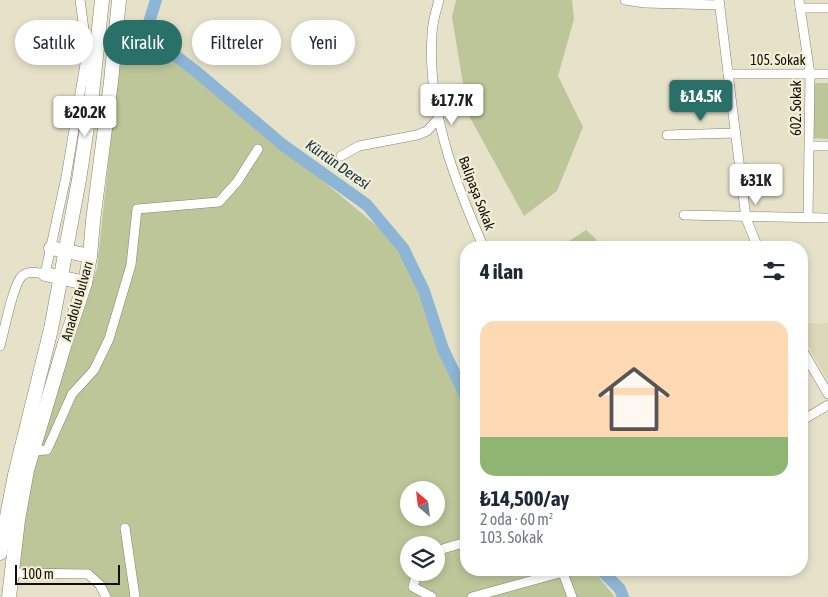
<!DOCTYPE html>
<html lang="tr">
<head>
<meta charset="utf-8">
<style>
  body { margin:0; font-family:"Asap Condensed",sans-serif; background:#f2f2f3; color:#1f2937; height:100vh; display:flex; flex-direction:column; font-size:19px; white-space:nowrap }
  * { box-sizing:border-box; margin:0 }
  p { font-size:16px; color:#747a83 }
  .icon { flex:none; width:28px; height:28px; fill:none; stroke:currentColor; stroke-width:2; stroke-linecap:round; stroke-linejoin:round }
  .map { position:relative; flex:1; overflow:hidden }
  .drawer { position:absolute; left:460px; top:241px; width:348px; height:335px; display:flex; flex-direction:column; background:#fff; border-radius:20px; box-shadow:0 2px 8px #0003 }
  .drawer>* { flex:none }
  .top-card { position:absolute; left:15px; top:20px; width:370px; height:45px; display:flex; gap:10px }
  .needle { width:32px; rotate:332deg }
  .buttons { position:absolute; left:400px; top:481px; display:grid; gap:10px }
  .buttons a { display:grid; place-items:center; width:45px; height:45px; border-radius:50%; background:#fff; box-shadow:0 2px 8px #0003; font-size:25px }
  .scale { position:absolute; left:15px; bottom:12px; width:105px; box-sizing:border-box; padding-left:5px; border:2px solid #100e07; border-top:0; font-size:14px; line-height:18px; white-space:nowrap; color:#100e07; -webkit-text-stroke:4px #f3efd7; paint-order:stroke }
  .price { position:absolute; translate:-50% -42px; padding:0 11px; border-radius:5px; background:#fff; color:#222; font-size:16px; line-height:32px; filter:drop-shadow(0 1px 2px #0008) }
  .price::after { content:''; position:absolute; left:50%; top:30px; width:15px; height:11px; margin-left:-8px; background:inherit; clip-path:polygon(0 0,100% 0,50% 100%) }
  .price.selected { background:#297168; color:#fff }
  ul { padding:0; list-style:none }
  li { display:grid; align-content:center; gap:10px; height:265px; padding:0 20px }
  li+li { border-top:1px solid #e0e1e3 }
  li span { display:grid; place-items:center; height:155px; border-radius:15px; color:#555 }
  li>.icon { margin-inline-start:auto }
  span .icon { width:90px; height:90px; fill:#fffc; stroke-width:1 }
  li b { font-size:21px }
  h2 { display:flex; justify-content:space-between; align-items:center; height:60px; padding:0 20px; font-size:21px }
  .pill { padding:0 18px; border-radius:22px; background:#fff; box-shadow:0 2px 8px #0003; font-size:18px; line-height:45px }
  .pill.selected { background:#297168; color:#fff }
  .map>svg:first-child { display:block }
</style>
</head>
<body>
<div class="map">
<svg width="828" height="597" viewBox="0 0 828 597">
  <rect width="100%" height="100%" fill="#e6e2ca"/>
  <!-- built -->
  <path fill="#dcd7b7" d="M 828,323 L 828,381 L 801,333 L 801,324 Z"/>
  <!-- green -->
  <g fill="#bdc699" fill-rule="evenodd">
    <path d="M 456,0 L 572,0 L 574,19 L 558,76 L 583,127 L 557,191 L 524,216 L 468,114 L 452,17 Z"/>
    <path d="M 123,28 L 147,29 L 155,40 L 403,248 L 443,349 L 466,397 L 466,570 L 593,570 L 615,597 L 106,597 L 90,572 L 18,571 L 14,568 L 39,448 L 97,268 ZM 409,490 L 436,490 L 436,518 L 409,518 ZM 409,545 L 436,545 L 436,572 L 409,572 Z"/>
    <path d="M 815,83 L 828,83 L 828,139 L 813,138 Z"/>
    <path d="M 586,230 L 596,239 L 599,247 L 560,247 Z"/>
  </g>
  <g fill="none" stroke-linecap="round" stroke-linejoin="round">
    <!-- river -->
    <g stroke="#8db5d5" stroke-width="12">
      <path d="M 156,0 L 147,29 L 155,40 L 198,73 L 283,145 L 367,205 L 403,248 L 424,291 L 443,349 L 466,397"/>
      <path d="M 601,570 L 620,589 L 623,597"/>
    </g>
    <!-- minor casing -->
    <g stroke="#86826d" stroke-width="10">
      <g id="minor">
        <path d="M 439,0 C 436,11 432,23 432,34 C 427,109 454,180 484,248"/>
        <path d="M 625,0 L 644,3 L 720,5"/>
        <path d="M 719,0 L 746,218 L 758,248"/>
        <path d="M 799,0 L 810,74 L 808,218"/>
        <path d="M 800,8 L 828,8"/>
        <path d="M 728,74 L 828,74"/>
        <path d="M 667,135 L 736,133"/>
        <path d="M 810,146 L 828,146"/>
        <path d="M 341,156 L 359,146 L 417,135 L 427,131 L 438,119"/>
        <path d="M 684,215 L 828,218"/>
        <path d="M 0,346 C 4,332 13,284 22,276 C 28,270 38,273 45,274 L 66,177 L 87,52 L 80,0"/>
        <path d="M 801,348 L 828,394"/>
        <path d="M 801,421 L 828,405"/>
        <path d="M 31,451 L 47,450 L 72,394 L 94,370 L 109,339 L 131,265 L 137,209 L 219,202 L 237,182 L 258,149"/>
        <path d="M 125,528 L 135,597"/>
        <path d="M 436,551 L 466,542"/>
        <path d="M 562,570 L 572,597"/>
        <path d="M 417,572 L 413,587 L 432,597"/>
        <path d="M 11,573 L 88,574 L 100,585 L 106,597"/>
        <path d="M 472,597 L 563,572"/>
      </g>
    </g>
    <!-- highway casing -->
    <g stroke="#86826d" stroke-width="15">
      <g id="highway">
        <path d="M 51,248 L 90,256"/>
        <path d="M 45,274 L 85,283"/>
        <path d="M 0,553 L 15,475 L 51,329 L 79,180 L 92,94 L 102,0"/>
        <path d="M 9,597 L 18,520 L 27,470 L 65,343 L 85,283 L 90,256 L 93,221 L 111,82 L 119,0"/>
      </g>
    </g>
    <!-- minor -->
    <use href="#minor" stroke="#fff" stroke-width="9"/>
    <!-- highway -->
    <use href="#highway" stroke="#fff" stroke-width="14"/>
  </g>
  <g text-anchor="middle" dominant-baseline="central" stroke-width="4.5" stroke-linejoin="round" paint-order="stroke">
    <!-- street labels -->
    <g font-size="14" fill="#100e07" stroke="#f3efd7">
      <text x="778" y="60">105. Sokak</text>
      <text transform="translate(796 108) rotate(-90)">602. Sokak</text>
      <text transform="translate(477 193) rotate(69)">Balipaşa Sokak</text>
      <text transform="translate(77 301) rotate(-74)">Anadolu Bulvarı</text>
    </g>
    <!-- water labels -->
    <g font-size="15" font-style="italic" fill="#0e2e45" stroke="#f3efd7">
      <text transform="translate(338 164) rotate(35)">Kürtün Deresi</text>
    </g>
  </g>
</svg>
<div class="buttons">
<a><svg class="needle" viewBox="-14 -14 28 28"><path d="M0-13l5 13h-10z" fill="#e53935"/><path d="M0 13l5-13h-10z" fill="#747a83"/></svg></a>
<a><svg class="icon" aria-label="layers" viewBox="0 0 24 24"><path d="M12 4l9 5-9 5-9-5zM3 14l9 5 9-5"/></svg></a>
</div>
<div class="scale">100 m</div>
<b class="price selected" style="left:701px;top:122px">₺14.5K</b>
<b class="price" style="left:452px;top:126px">₺17.7K</b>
<b class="price" style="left:85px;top:138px">₺20.2K</b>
<b class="price" style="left:756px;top:206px">₺31K</b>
<div class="top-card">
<a class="pill">Satılık</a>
<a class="pill selected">Kiralık</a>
<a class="pill">Filtreler</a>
<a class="pill">Yeni</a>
</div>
<section class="drawer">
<h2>4 ilan<svg class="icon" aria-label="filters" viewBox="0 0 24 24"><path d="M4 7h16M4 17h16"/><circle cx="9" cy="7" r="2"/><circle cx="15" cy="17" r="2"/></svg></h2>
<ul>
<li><span style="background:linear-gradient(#ffd9b3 75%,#8fb573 0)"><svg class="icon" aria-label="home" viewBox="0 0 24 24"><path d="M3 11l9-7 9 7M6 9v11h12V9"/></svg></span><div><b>₺14,500/ay</b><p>2 oda · 60 m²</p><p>103. Sokak</p></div></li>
</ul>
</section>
</div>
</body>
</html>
